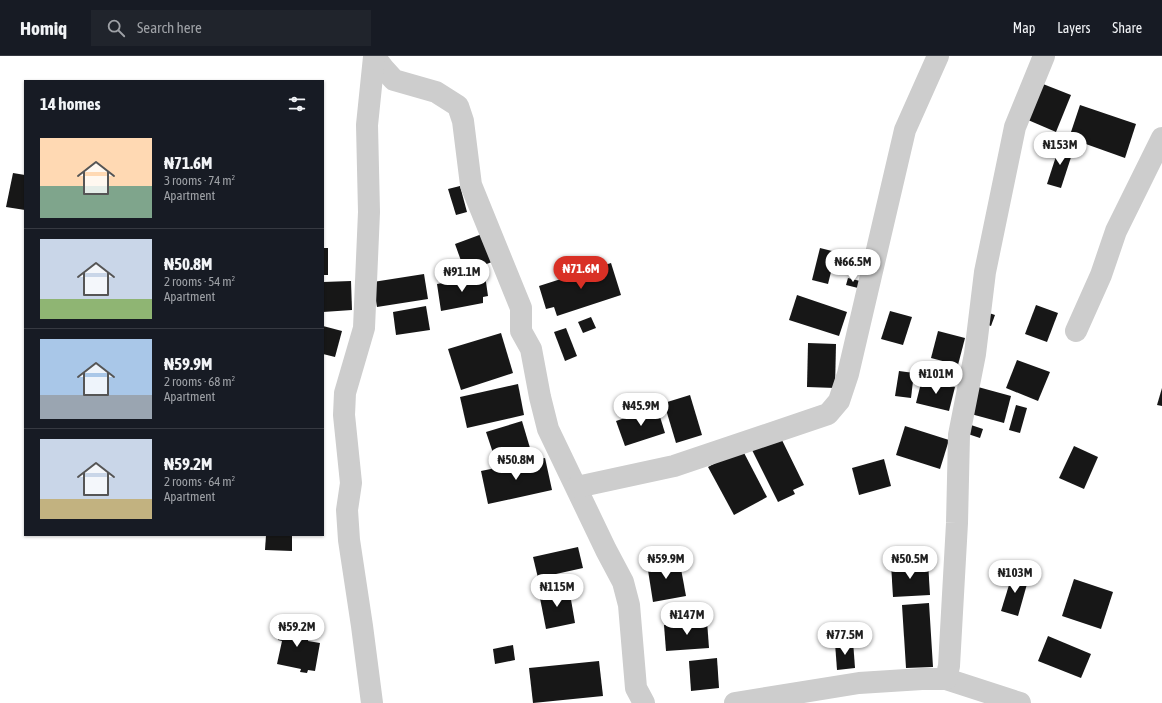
<!DOCTYPE html>
<html lang="en">
<head>
<meta charset="utf-8">
<style>
  body { margin:0; font-family:"Asap Condensed",sans-serif; background:#20242c; color:#f1f3f6; height:100vh; display:flex; flex-direction:column; font-size:15px; white-space:nowrap }
  * { box-sizing:border-box; margin:0 }
  p { font-size:13px; color:#9ea1a6 }
  .icon { flex:none; width:22px; height:22px; fill:none; stroke:currentColor; stroke-width:2; stroke-linecap:round; stroke-linejoin:round }
  .map { position:relative; flex:1; overflow:hidden }
  .details { position:absolute; left:24px; top:24px; width:300px; height:456px; display:flex; flex-direction:column; background:#171b24; border-radius:0px; box-shadow:0 1px 3px #0004 }
  .details>* { flex:none }
  .price { position:absolute; translate:-50% -34px; padding:0 9px; border-radius:14px; background:#fff; color:#222; font-size:13px; line-height:26px; filter:drop-shadow(0 1px 2px #0008) }
  .price::after { content:''; position:absolute; left:50%; top:24px; width:12px; height:9px; margin-left:-6px; background:inherit; clip-path:polygon(0 0,100% 0,50% 100%) }
  .price.current { background:#d93025; color:#fff }
  ul { padding:0; list-style:none }
  li { display:flex; align-items:center; gap:12px; height:100px; padding:0 16px }
  li+li { border-top:1px solid #363941 }
  li span { display:grid; place-items:center; flex:none; width:112px; height:80px; border-radius:0px; color:#555 }
  li>.icon { margin-inline-start:auto }
  span .icon { width:48px; height:48px; fill:#fffc; stroke-width:1 }
  li b { font-size:17px }
  h2 { display:flex; justify-content:space-between; align-items:center; height:48px; padding:0 16px; font-size:17px }
  header { display:flex; align-items:center; gap:24px; box-sizing:border-box; height:56px; padding:0 20px; background:#171b24; border-bottom:1px solid #363941 }
  header strong { font-size:19px }
  nav { display:flex; gap:22px; margin-inline-start:auto; font-size:14px }
  .search { width:280px; height:36px; background:#20242c; display:flex; align-items:center; gap:10px; box-sizing:border-box; padding:0 14px; border-radius:0px; color:#9ea1a6; font-size:15px }
  .map>svg:first-child { display:block }
</style>
</head>
<body>
<header>
<strong>Homiq</strong>
<div class="search"><svg class="icon" aria-label="search" viewBox="0 0 24 24"><circle cx="10" cy="10" r="6"/><path d="M15 15l6 6"/></svg>Search here</div>
<nav><a>Map</a><a>Layers</a><a>Share</a></nav>
</header>
<div class="map">
<svg width="1162" height="647" viewBox="0 0 1162 647">
  <rect width="100%" height="100%" fill="#fff"/>
  <!-- building -->
  <g fill="#171717">
    <path d="M 1043,28 L 1071,39 L 1056,76 L 1028,64 Z"/>
    <path d="M 1080,49 L 1136,68 L 1125,102 L 1069,82 Z"/>
    <path d="M 1060,88 L 1074,92 L 1061,132 L 1047,128 Z"/>
    <path d="M 13,117 L 25,119 L 25,154 L 6,151 Z"/>
    <path d="M 460,130 L 467,156 L 456,159 L 448,133 Z"/>
    <path d="M 482,178 L 492,206 L 465,216 L 455,188 Z"/>
    <rect x="323" y="192" width="5" height="27"/>
    <path d="M 820,192 L 836,196 L 828,228 L 812,224 Z"/>
    <path d="M 611,207 L 621,239 L 557,260 L 554,251 L 546,253 L 539,230 Z"/>
    <path d="M 424,218 L 428,243 L 377,251 L 373,226 Z"/>
    <path d="M 485,219 L 488,240 L 483,241 L 483,247 L 441,255 L 437,228 Z"/>
    <path d="M 848,222 L 860,225 L 858,232 L 846,229 Z"/>
    <path d="M 351,225 L 352,254 L 323,256 L 323,226 Z"/>
    <path d="M 797,239 L 847,256 L 839,280 L 789,264 Z"/>
    <path d="M 1036,249 L 1058,257 L 1047,286 L 1025,278 Z"/>
    <path d="M 426,250 L 430,274 L 396,279 L 393,256 Z"/>
    <path d="M 890,255 L 912,261 L 903,289 L 881,283 Z"/>
    <path d="M 989,257 L 995,259 L 991,270 L 985,268 Z"/>
    <path d="M 591,261 L 596,272 L 583,277 L 578,266 Z"/>
    <path d="M 323,270 L 342,275 L 335,301 L 323,298 Z"/>
    <path d="M 566,272 L 577,300 L 565,305 L 554,276 Z"/>
    <path d="M 938,275 L 965,282 L 958,309 L 931,302 Z"/>
    <path d="M 501,277 L 513,317 L 461,334 L 448,293 Z"/>
    <path d="M 808,287 L 836,288 L 835,332 L 807,331 Z"/>
    <path d="M 1017,304 L 1050,316 L 1038,345 L 1006,332 Z"/>
    <path d="M 899,315 L 914,317 L 911,342 L 895,340 Z"/>
    <path d="M 922,323 L 955,331 L 949,355 L 916,347 Z"/>
    <path d="M 518,328 L 524,359 L 467,372 L 460,341 Z"/>
    <path d="M 978,331 L 1011,340 L 1004,367 L 971,358 Z"/>
    <path d="M 1162,332 L 1162,350 L 1157,349 Z"/>
    <path d="M 690,339 L 702,379 L 676,387 L 664,347 Z"/>
    <path d="M 1016,349 L 1027,352 L 1020,377 L 1009,374 Z"/>
    <path d="M 657,351 L 665,377 L 625,390 L 616,365 Z"/>
    <path d="M 522,365 L 530,392 L 495,403 L 486,376 Z"/>
    <path d="M 971,369 L 983,373 L 980,382 L 968,378 Z"/>
    <path d="M 905,370 L 949,384 L 940,413 L 896,399 Z"/>
    <path d="M 780,380 L 804,429 L 793,434 L 795,438 L 778,446 L 752,394 Z"/>
    <path d="M 1074,390 L 1098,401 L 1084,433 L 1059,422 Z"/>
    <path d="M 742,393 L 767,441 L 734,459 L 708,411 Z"/>
    <path d="M 545,402 L 552,434 L 488,448 L 481,415 Z"/>
    <path d="M 884,403 L 891,430 L 859,439 L 852,412 Z"/>
    <path d="M 266,479 L 292,479 L 292,495 L 265,494 Z"/>
    <path d="M 578,491 L 583,512 L 538,522 L 533,501 Z"/>
    <path d="M 679,502 L 686,540 L 653,546 L 647,508 Z"/>
    <path d="M 928,506 L 930,539 L 893,541 L 891,508 Z"/>
    <path d="M 1013,516 L 1029,521 L 1018,560 L 1001,555 Z"/>
    <path d="M 1074,523 L 1113,536 L 1101,573 L 1062,560 Z"/>
    <path d="M 569,532 L 575,567 L 546,573 L 539,537 Z"/>
    <path d="M 929,547 L 933,611 L 906,612 L 902,549 Z"/>
    <path d="M 707,565 L 709,592 L 666,595 L 664,569 Z"/>
    <path d="M 281,566 L 310,571 L 308,585 L 320,587 L 315,615 L 308,614 L 307,617 L 300,616 L 301,613 L 277,608 L 282,585 L 278,584 Z"/>
    <path d="M 1048,580 L 1091,598 L 1081,622 L 1038,605 Z"/>
    <path d="M 853,585 L 855,612 L 837,614 L 835,587 Z"/>
    <path d="M 513,589 L 515,604 L 495,608 L 493,593 Z"/>
    <path d="M 717,602 L 719,632 L 691,635 L 689,605 Z"/>
    <path d="M 599,605 L 603,640 L 533,647 L 529,612 Z"/>
  </g>
  <g fill="none" stroke-linecap="round" stroke-linejoin="round">
    <!-- minor -->
    <g stroke="#cdcdcd" stroke-width="22">
      <path d="M 374,0 L 384,13 L 394,24 L 436,36 L 458,50 L 463,65 L 471,129 L 521,252 L 521,275 L 531,293 L 540,341 L 548,373 L 606,494 L 623,526 L 629,549 L 636,632 L 644,647"/>
      <path d="M 1076,275 L 1101,219 L 1116,175 L 1162,82"/>
      <path d="M 577,431 L 674,410 L 828,358 L 839,345 L 848,318 L 905,74 L 938,0"/>
      <path d="M 946,623 L 1020,647"/>
      <path d="M 372,647 L 362,570 L 349,484 L 347,454 L 351,427 L 344,359 L 345,337 L 364,272 L 369,156 L 367,69 L 374,1"/>
      <path d="M 735,647 L 859,627 L 922,623 L 946,623 L 949,610 L 957,467 L 959,379 L 975,298 L 985,216 L 1015,71 L 1044,0"/>
    </g>
  </g>
</svg>
<b class="price" style="left:1060px;top:110px">₦153M</b>
<b class="price" style="left:853px;top:227px">₦66.5M</b>
<b class="price current" style="left:581px;top:234px">₦71.6M</b>
<b class="price" style="left:462px;top:237px">₦91.1M</b>
<b class="price" style="left:936px;top:339px">₦101M</b>
<b class="price" style="left:641px;top:371px">₦45.9M</b>
<b class="price" style="left:516px;top:425px">₦50.8M</b>
<b class="price" style="left:666px;top:524px">₦59.9M</b>
<b class="price" style="left:910px;top:524px">₦50.5M</b>
<b class="price" style="left:1015px;top:538px">₦103M</b>
<b class="price" style="left:557px;top:552px">₦115M</b>
<b class="price" style="left:687px;top:580px">₦147M</b>
<b class="price" style="left:297px;top:592px">₦59.2M</b>
<b class="price" style="left:845px;top:600px">₦77.5M</b>
<section class="details">
<h2>14 homes<svg class="icon" aria-label="filters" viewBox="0 0 24 24"><path d="M4 7h16M4 17h16"/><circle cx="9" cy="7" r="2"/><circle cx="15" cy="17" r="2"/></svg></h2>
<ul>
<li><span style="background:linear-gradient(#ffd9b3 60%,#7fa58c 0)"><svg class="icon" aria-label="home" viewBox="0 0 24 24"><path d="M3 11l9-7 9 7M6 9v11h12V9"/></svg></span><div><b>₦71.6M</b><p>3 rooms · 74 m²</p><p>Apartment</p></div></li>
<li><span style="background:linear-gradient(#c9d6e8 75%,#8fb573 0)"><svg class="icon" aria-label="home" viewBox="0 0 24 24"><path d="M3 11l9-7 9 7M6 9v11h12V9"/></svg></span><div><b>₦50.8M</b><p>2 rooms · 54 m²</p><p>Apartment</p></div></li>
<li><span style="background:linear-gradient(#a9c7e8 70%,#9aa5b1 0)"><svg class="icon" aria-label="home" viewBox="0 0 24 24"><path d="M3 11l9-7 9 7M6 9v11h12V9"/></svg></span><div><b>₦59.9M</b><p>2 rooms · 68 m²</p><p>Apartment</p></div></li>
<li><span style="background:linear-gradient(#c9d6e8 75%,#c2b280 0)"><svg class="icon" aria-label="home" viewBox="0 0 24 24"><path d="M3 11l9-7 9 7M6 9v11h12V9"/></svg></span><div><b>₦59.2M</b><p>2 rooms · 64 m²</p><p>Apartment</p></div></li>
</ul>
</section>
</div>
</body>
</html>
